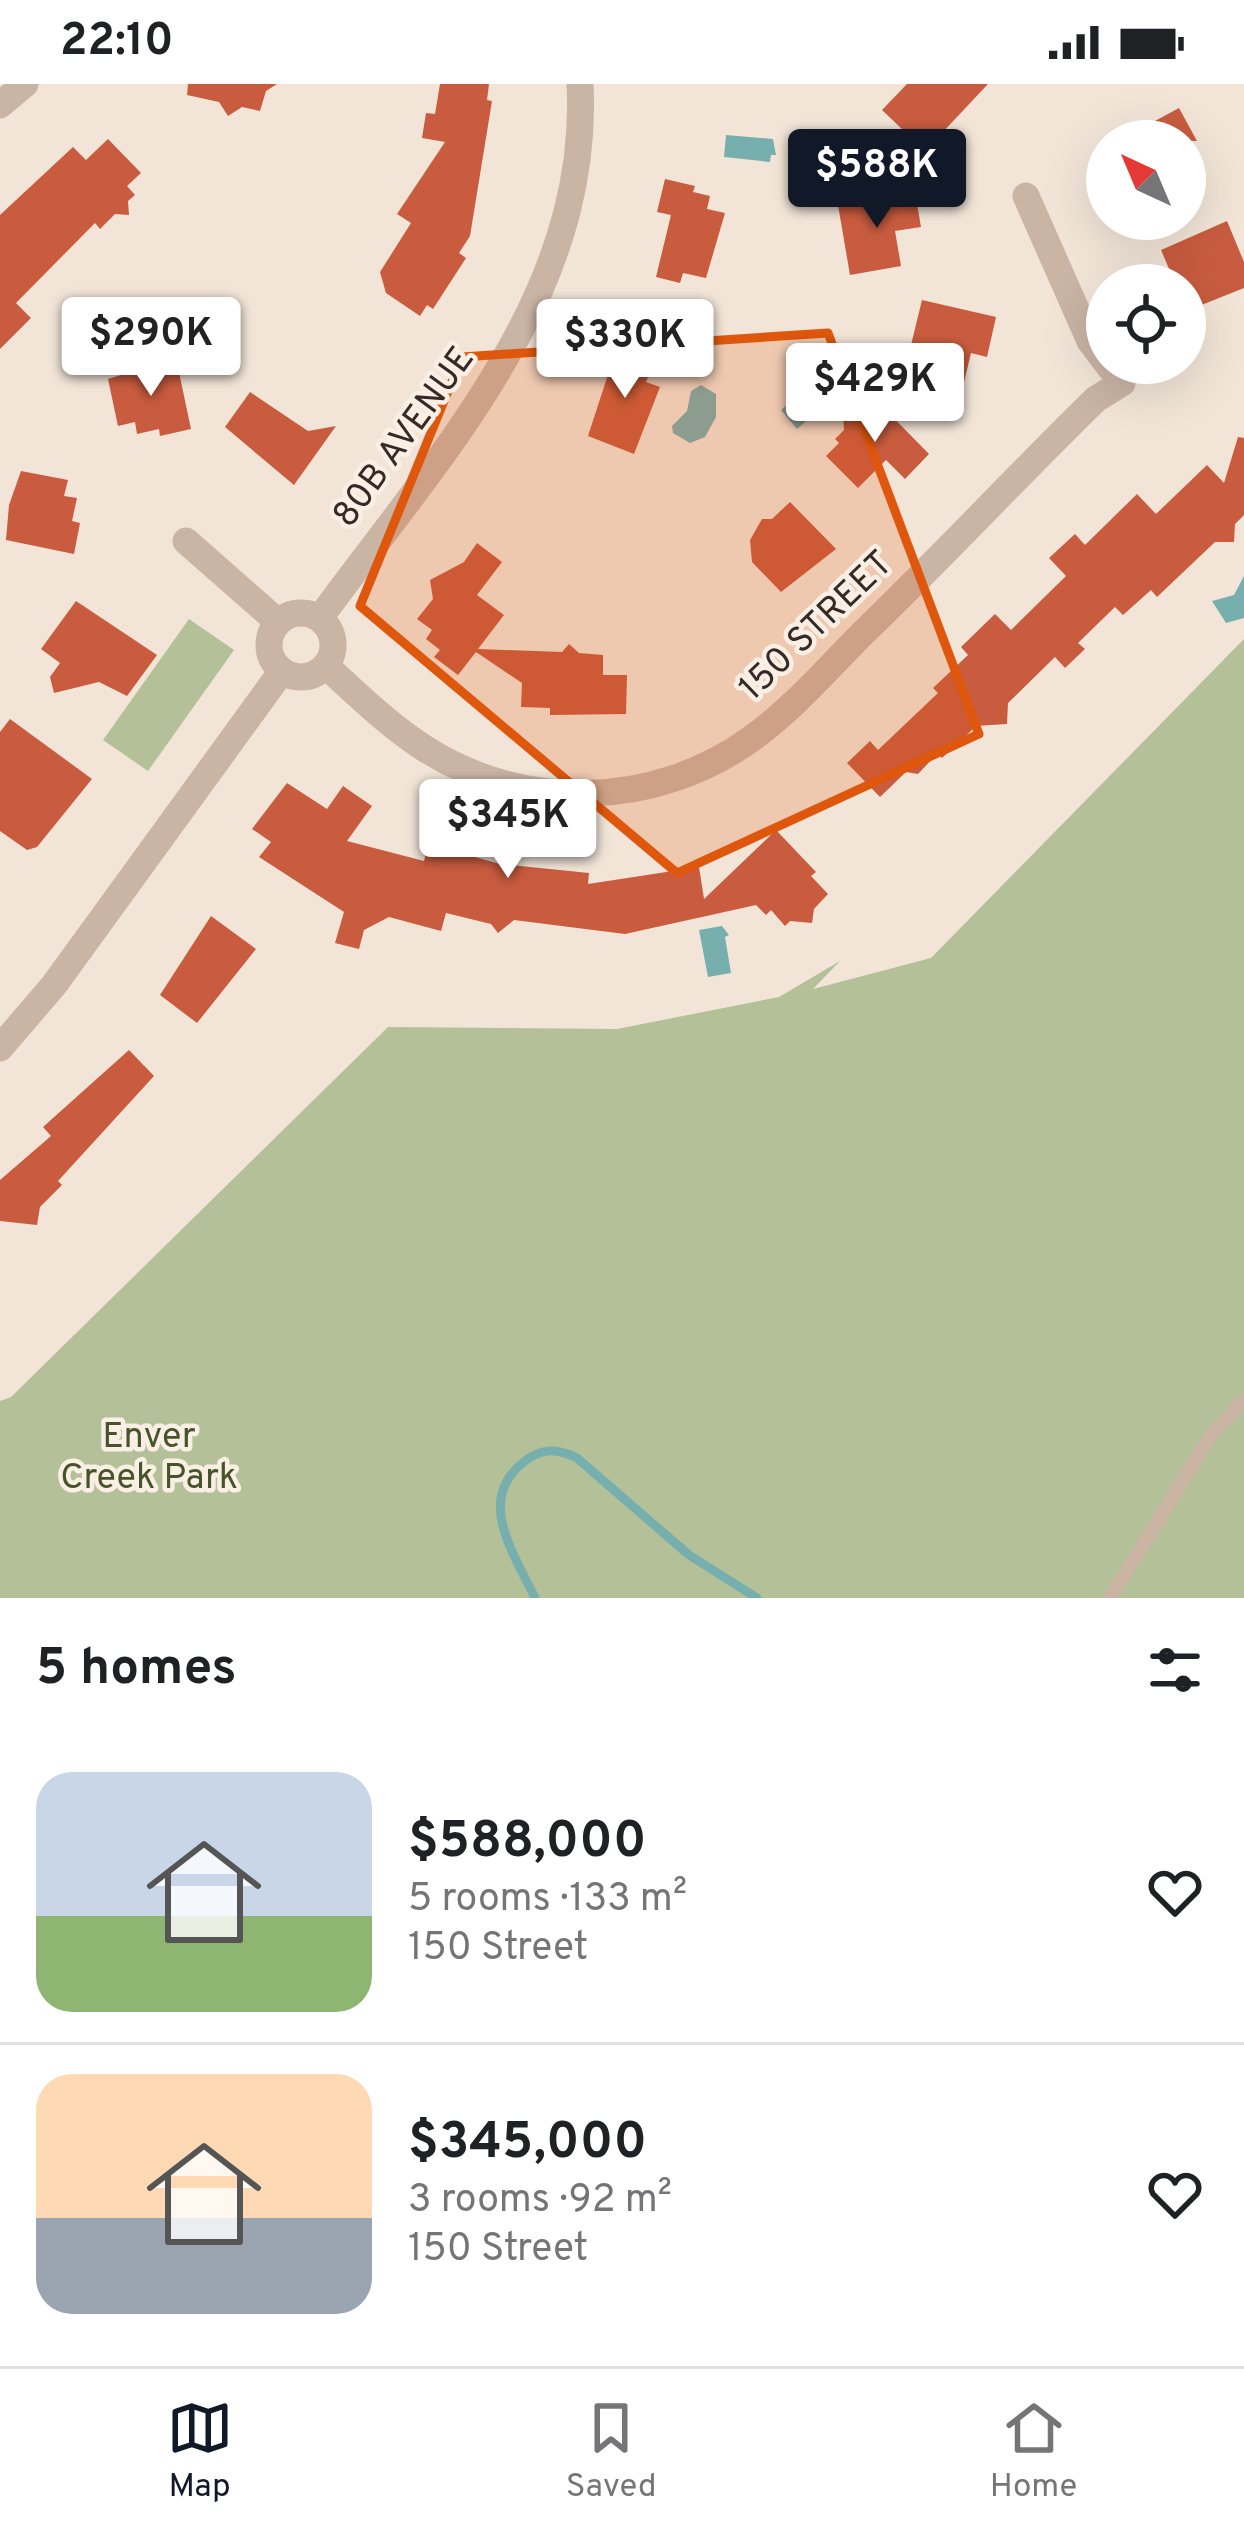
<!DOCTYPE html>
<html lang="en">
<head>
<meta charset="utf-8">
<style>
  body { margin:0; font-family:Overpass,sans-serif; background:#f6f6f6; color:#202124; height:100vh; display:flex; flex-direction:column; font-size:45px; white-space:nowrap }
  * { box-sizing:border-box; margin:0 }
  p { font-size:39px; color:#757577 }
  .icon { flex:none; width:66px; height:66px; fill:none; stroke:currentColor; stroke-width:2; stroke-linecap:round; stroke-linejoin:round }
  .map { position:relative; height:1514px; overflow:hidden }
  .side { display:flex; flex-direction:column; background:#fff; flex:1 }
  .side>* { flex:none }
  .needle { width:78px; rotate:316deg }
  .fabs { position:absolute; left:1086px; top:36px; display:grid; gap:24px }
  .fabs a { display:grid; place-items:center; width:120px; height:120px; border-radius:50%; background:#fff; box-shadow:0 12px 48px #0002; font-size:60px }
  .price { position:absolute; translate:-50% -102px; padding:0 27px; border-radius:12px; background:#fff; color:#222; font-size:39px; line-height:78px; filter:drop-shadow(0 3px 6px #0008) }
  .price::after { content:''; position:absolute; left:50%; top:72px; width:36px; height:27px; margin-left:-18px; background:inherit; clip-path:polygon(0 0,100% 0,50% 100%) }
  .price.active { background:#111827; color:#fff }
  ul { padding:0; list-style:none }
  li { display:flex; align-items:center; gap:36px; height:300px; padding:0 36px }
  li+li { border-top:3px solid #e0e0e0 }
  li span { display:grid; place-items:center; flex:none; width:336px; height:240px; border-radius:36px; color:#555 }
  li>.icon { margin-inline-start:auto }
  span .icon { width:144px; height:144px; fill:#fffc; stroke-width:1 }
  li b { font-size:51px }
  h2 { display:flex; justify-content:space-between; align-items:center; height:144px; padding:0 36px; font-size:51px }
  .status { display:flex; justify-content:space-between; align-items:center; height:84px; padding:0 60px; background:#fff; direction:ltr }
  .status svg { height:33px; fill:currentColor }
  .dock { display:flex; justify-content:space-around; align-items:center; height:168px; border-top:3px solid #e0e0e0; background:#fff; font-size:33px; color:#757577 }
  .dock a { display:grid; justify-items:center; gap:6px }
  .dock .active { color:#111827 }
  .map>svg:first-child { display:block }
</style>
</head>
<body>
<div class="status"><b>22:10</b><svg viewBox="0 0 49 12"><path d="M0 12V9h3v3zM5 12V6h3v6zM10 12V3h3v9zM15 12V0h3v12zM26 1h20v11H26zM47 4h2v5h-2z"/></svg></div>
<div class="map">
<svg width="1244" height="1514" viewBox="0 0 1244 1514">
  <rect width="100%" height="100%" fill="#f2e5d8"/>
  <!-- green -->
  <g fill="#b4c198">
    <path d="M 189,535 L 234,566 L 148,687 L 103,656 Z"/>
    <path d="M 1244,555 L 1244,1514 L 0,1514 L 0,1317 L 11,1313 L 388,943 L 617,945 L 779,913 L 840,877 L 813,905 L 931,874 Z"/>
  </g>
  <!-- water -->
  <g fill="#77afaf">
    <path d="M 726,51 L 773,55 L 776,71 L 771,71 L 770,78 L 724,73 Z"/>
    <path d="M 818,294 L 832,299 L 839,319 L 819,326 L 797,345 L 781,326 Z"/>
    <path d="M 701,301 L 716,310 L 716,333 L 705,353 L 690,359 L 673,349 L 672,342 L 687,327 L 691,307 Z"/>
    <path d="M 1244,492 L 1244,534 L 1226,539 L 1212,517 L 1234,511 Z"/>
    <path d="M 722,842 L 729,851 L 725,853 L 731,889 L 708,893 L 699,846 Z"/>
  </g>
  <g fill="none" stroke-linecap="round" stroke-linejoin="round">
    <!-- stream -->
    <path stroke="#77afaf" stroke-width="9" d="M 535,1514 C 515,1471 474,1415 525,1377 C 543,1363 558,1365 577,1374 L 689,1471 L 757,1514"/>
  </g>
  <!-- building -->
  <g fill="#c95c3f">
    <path d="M 188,0 L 277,0 L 266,7 L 260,27 L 242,23 L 228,32 L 219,18 L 187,11 Z"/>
    <path d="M 440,0 L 489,0 L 487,16 L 492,17 L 470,152 L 459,169 L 466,174 L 433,225 L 427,221 L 420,232 L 386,209 L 380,188 L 411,139 L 397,130 L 445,58 L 422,54 L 426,29 L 435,30 Z"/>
    <path d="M 907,0 L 988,0 L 925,67 L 882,26 Z"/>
    <path d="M 1179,24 L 1197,57 L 1118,57 Z"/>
    <path d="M 108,55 L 141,89 L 127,102 L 135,111 L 128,117 L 129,131 L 115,130 L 100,145 L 95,139 L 16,219 L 31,234 L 0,265 L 0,131 L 73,63 L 86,76 Z"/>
    <path d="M 665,95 L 695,102 L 693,108 L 710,112 L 707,125 L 725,129 L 706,194 L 683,189 L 680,199 L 656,193 L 671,131 L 657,128 Z"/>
    <path d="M 915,108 L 921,143 L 895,147 L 901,182 L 850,191 L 838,121 Z"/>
    <path d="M 1227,137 L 1244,178 L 1244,204 L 1199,222 L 1189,201 L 1176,201 L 1161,166 Z"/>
    <path d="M 922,216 L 996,233 L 987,273 L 971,269 L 958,323 L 899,310 Z"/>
    <path d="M 618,260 L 656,274 L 646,298 L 660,303 L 634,370 L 588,352 Z"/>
    <path d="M 176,274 L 191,345 L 160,352 L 159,345 L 137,350 L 135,338 L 118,342 L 108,295 Z"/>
    <path d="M 250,308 L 308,347 L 336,342 L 294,401 L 225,343 Z"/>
    <path d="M 875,315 L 929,370 L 905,395 L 886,376 L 858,404 L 826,372 L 839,359 L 835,355 L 844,346 L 843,330 L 860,330 Z"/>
    <path d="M 1238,353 L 1244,354 L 1244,431 L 1235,440 L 1234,458 L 1215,458 L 1157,513 L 1151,506 L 1123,531 L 1115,523 L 1078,559 L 1085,565 L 1065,584 L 1055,573 L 1008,619 L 1007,640 L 976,642 L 942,674 L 938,669 L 918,690 L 906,688 L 880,713 L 847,679 L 870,657 L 878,666 L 938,609 L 933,604 L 968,571 L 961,563 L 995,530 L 1011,546 L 1066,492 L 1049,474 L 1075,450 L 1085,461 L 1137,410 L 1156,430 L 1207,381 L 1224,399 Z"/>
    <path d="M 21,387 L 68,396 L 64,412 L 77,414 L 72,437 L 80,439 L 74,470 L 6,456 L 9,421 Z"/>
    <path d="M 790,418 L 836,465 L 781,508 L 752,478 L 750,456 L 762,435 L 772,435 Z"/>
    <path d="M 477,459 L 502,478 L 477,511 L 504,531 L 478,565 L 562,568 L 569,560 L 579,569 L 603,571 L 603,591 L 627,591 L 626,630 L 550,631 L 550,624 L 521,623 L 522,599 L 476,568 L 458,591 L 434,573 L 440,566 L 426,555 L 432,546 L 417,535 L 433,515 L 430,496 L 464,478 Z"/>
    <path d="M 76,517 L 157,571 L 127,612 L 99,598 L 54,609 L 50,593 L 60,579 L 41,565 Z"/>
    <path d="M 10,635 L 92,695 L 37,763 L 27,766 L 0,747 L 0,648 Z"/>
    <path d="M 287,699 L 327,725 L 343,702 L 372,722 L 347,757 L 424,777 L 428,760 L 500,780 L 589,789 L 588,800 L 699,783 L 704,815 L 776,746 L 816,788 L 811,792 L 828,810 L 814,825 L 812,839 L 790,837 L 785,842 L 771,826 L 766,831 L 756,821 L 625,850 L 514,836 L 498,849 L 491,840 L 446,829 L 441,847 L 389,833 L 364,846 L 359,865 L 335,859 L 344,828 L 259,773 L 271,758 L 252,745 Z"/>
    <path d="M 211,832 L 256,865 L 197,939 L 160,911 Z"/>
    <path d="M 129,966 L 154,992 L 58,1097 L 62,1101 L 40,1123 L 37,1141 L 0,1137 L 0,1096 L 51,1052 L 43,1043 Z"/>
  </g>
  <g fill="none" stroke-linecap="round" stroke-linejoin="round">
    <!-- service -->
    <path stroke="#cab4a4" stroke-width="14" d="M 1110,1514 L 1211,1351 L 1244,1316"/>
    <!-- minor -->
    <g stroke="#cab4a4" stroke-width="27">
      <path d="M 0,21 L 25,0"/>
      <path d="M 186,457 L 278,538"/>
      <circle cx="301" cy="561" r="32"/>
      <path d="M 320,534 C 437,373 591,213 580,0"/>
      <path d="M 326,582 C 357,610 388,641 424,664 C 522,728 656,724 751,655 C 793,625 828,584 864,548 C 943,472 1018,391 1096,315 L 1122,299 L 1090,257 L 1026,112"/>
      <path d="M 0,964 L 54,901 L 282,587"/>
    </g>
  </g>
  <!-- marked area -->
  <path fill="#df570d" fill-opacity="0.2" stroke="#df570d" stroke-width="9" stroke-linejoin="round" d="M 828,249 L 979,650 L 677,789 L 360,522 L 462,273 Z"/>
  <g text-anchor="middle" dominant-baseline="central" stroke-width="9" stroke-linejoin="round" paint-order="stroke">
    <!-- street labels -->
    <g font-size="36" fill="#352a26" stroke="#f9efe4">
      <text transform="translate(405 354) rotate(-54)">80B AVENUE</text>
      <text transform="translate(817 543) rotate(-44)">150 STREET</text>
    </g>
    <!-- park labels -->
    <g font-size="36" fill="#465429" stroke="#f9efe4">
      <text x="149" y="1354">Enver<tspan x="149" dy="41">Creek Park</tspan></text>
    </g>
  </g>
</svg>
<div class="fabs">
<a><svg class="needle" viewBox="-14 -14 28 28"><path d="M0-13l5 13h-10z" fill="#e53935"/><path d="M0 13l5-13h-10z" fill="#757577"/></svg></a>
<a><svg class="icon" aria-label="locate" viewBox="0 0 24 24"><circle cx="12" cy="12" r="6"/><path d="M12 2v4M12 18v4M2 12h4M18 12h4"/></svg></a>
</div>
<b class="price active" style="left:877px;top:147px">$588K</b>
<b class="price" style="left:151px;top:315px">$290K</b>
<b class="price" style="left:625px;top:317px">$330K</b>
<b class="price" style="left:875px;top:361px">$429K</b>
<b class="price" style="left:508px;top:797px">$345K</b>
</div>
<section class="side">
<h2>5 homes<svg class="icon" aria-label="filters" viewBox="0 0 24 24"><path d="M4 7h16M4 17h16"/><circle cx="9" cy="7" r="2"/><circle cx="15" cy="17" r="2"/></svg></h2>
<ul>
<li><span style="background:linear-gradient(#c9d6e8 60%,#8fb573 0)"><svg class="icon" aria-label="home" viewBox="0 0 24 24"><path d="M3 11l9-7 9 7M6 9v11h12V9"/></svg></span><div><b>$588,000</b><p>5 rooms · 133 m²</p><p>150 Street</p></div><svg class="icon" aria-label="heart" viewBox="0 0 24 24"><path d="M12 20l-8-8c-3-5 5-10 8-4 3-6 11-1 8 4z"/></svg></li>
<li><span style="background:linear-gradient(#ffd9b3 60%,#9aa5b1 0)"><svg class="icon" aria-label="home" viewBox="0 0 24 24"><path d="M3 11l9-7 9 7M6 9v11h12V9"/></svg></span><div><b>$345,000</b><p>3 rooms · 92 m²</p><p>150 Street</p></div><svg class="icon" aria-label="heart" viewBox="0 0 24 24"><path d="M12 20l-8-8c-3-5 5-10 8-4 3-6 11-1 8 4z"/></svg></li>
</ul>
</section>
<nav class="dock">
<a class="active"><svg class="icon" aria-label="map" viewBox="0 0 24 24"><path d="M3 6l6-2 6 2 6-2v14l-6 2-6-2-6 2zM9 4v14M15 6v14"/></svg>Map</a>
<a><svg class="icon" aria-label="saved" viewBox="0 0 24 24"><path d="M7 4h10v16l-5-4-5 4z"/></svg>Saved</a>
<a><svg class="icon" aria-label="home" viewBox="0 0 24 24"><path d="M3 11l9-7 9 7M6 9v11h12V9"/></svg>Home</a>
</nav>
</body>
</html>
